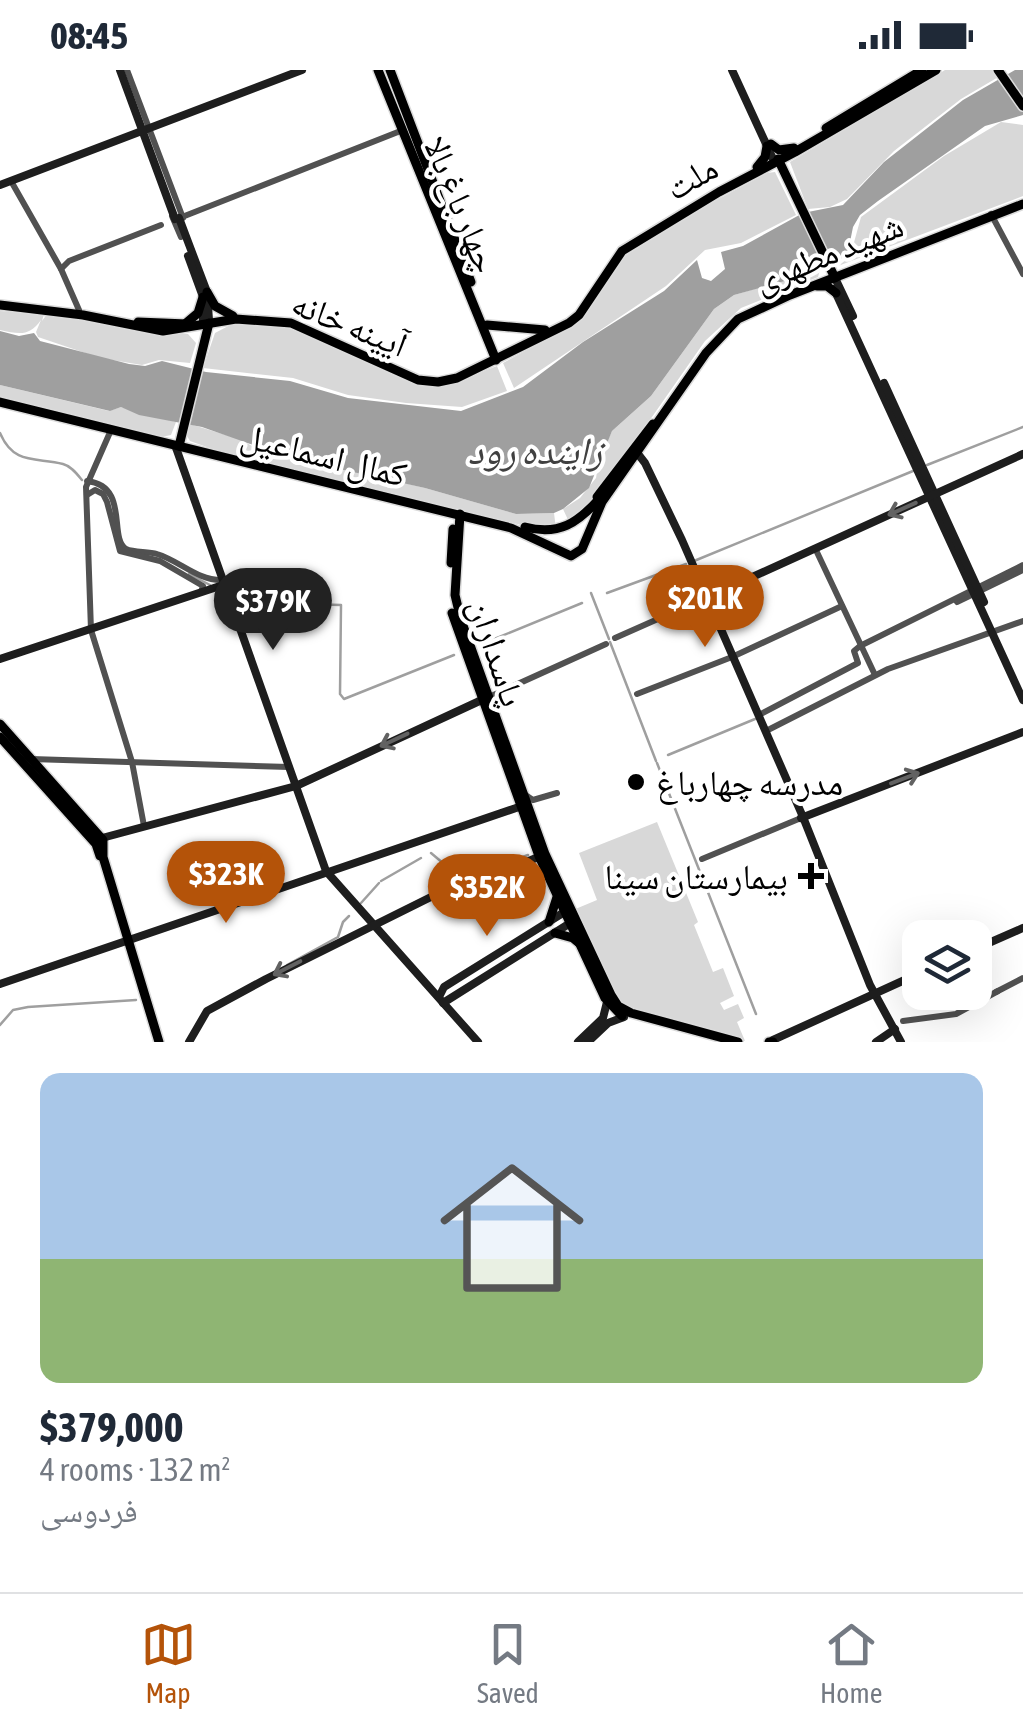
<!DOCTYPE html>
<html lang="en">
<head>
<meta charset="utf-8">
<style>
  body { margin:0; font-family:"Asap Condensed","Noto Naskh Arabic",sans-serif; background:#f6f6f7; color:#1f2937; height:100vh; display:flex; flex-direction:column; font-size:38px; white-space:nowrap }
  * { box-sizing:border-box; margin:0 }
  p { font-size:32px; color:#747a83 }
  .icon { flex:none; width:55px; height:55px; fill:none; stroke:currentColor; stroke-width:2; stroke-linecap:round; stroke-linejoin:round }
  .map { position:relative; height:972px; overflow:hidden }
  .drawer { display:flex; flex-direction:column; background:#fff; flex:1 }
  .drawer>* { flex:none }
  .fabs { position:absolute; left:902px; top:850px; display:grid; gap:20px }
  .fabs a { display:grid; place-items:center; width:90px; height:90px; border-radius:20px; background:#fff; box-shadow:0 10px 40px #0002; font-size:50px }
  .price { position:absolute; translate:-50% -85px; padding:0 22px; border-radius:35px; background:#b45309; color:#fff; font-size:32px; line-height:65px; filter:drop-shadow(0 2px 5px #0008) }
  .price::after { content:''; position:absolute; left:50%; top:60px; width:30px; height:22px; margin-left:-15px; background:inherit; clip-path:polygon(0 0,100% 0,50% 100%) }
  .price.selected { background:#222; color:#fff }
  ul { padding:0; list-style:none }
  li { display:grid; align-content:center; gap:20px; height:530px; padding:0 40px }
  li+li { border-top:2px solid #e0e1e3 }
  li span { display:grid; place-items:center; height:310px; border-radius:20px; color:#555 }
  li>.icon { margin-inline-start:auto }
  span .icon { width:180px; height:180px; fill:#fffc; stroke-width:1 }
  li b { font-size:42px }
  .status { display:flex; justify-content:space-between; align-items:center; height:70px; padding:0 50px; background:#fff; direction:ltr }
  .status svg { height:28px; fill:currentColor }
  .tabs { display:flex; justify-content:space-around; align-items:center; height:140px; border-top:2px solid #e0e1e3; background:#fff; font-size:28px; color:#747a83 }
  .tabs a { display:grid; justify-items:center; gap:5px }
  .tabs .selected { color:#b45309 }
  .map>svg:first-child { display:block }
</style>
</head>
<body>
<div class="status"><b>08:45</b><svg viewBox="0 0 49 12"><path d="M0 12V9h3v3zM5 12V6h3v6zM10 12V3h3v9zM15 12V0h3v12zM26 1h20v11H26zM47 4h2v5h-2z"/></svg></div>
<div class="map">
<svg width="1023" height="972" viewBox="0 0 1023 972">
  <rect width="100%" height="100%" fill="#fff"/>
  <!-- green -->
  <g fill="#d8d8d8">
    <path d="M 945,0 L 996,0 L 1000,6 L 961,29 L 894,81 L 847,129 L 830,137 L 808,139 L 790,92 Z"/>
    <path d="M 1001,52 L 1023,55 L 1023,126 L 838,196 L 850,187 L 861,147 L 944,86 Z"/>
    <path d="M 775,102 L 796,145 L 741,173 L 705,180 L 666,216 L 514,318 L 503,293 L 581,250 L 623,187 L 700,139 L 767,103 Z"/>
    <path d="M 820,200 L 818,207 L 741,238 L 705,271 L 592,433 L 569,452 L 563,439 L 580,428 L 596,408 L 599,390 L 612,361 L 651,326 L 714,239 L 734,225 Z"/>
    <path d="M 0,241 L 44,244 L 42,251 L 47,244 L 146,262 L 188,264 L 196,273 L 190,293 L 159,290 L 142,295 L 100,288 L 38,267 L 36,262 L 41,250 C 29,267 19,264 0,260 Z"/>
    <path d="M 234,253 L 286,257 L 360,287 L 417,315 L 447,315 L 497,296 L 507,321 L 462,337 L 406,333 L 348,325 L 293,308 L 203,298 L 215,263 Z"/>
    <path d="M 0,315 L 109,341 L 121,337 L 176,352 L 171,365 L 161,367 L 0,328 Z"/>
    <path d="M 190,354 L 239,369 L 256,378 L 425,418 L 516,444 L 554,443 L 556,459 L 538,459 L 218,381 L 190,371 L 187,366 Z"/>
    <path d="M 657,752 L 698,852 L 694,855 L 713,902 L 723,898 L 734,926 L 720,933 L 724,940 L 738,934 L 744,948 L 737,952 L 745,971 L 636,942 L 616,931 L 573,840 L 597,830 L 579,783 Z"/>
  </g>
  <!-- water -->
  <path fill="#9f9f9f" d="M 1015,0 L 1023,0 L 1023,45 L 985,56 L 878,131 L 860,145 L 853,157 L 847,187 L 799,207 L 734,225 L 714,239 L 651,326 L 612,361 L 589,418 L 563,439 L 554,443 L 516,444 L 425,418 L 290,388 L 202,357 L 139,345 L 121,337 L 110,341 L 0,315 L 0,261 L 19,266 L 34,263 L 40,271 L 129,294 L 145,296 L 162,291 L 206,302 L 290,311 L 348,328 L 461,341 L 523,317 L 583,272 L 664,221 L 697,190 L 702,208 L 711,211 L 725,199 L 721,182 L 743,176 L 803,143 L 843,135 L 884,92 L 963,30 Z"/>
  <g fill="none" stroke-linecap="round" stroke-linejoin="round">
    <!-- stream -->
    <g stroke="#9f9f9f" stroke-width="2.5">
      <path d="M 0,363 C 14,396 37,387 63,394 C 71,396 77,404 82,410"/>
      <path d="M 927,395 L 1023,357"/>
      <path d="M 694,491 L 913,401"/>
      <path d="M 189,504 L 210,515"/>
      <path d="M 232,517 L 273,533 L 341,535 L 340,624 L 344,629 L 454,585"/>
      <path d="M 591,523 L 609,569"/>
      <path d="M 607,523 L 686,494"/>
      <path d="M 610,572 L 656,691"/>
      <path d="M 482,574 L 582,533"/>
      <path d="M 668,685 L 755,649"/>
      <path d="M 657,693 L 756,944"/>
      <path d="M 431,783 L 450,799 L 474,805 L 528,785"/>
      <path d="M 381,811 L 421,788"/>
      <path d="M 361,833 L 379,813"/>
      <path d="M 287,895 L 338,867 L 343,852 L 349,846"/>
      <path d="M 0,955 L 13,940 L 28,937 L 136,930"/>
    </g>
    <!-- primary casing -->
    <g stroke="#dbdbdb" stroke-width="12">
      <g id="primary">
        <path d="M 378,0 L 496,290"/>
        <path d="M 390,0 L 471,212"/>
        <path d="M 998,0 L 1023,36"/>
        <path d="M 826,58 L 922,0"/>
        <path d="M 771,74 L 779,80 L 794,78"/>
        <path d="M 778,89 L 835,208"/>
        <path d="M 757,97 L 765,87 L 767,76"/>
        <path d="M 817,216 L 827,216 L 836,223"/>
        <path d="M 207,222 L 215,236 L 233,246"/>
        <path d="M 0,235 L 83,245 L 163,261 L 236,249 L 291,253 L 418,310 L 438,312 L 457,308 L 569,253 L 579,245 L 622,181 L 719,122 L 795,82 L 936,0"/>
        <path d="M 138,252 L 187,254"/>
        <path d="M 185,254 L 198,243 L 203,227"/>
        <path d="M 487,255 L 545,260"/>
        <path d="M 0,332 L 511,458 L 571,486 L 582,479 L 602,432 L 706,283 L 738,249 L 790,225 L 1023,134"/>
        <path d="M 179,376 L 209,253"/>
        <path d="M 597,427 L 653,354"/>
        <path d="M 460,444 L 455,525 L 461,550 L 545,784 L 611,925 L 618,936 L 631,943 L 738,972"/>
        <path d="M 525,457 C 559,466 578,453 601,427"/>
        <path d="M 451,493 L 453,459"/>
        <path d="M 452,543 L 539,786 L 605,928 L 622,946"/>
        <path d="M 0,654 L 103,770 L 103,787 L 159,972"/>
        <path d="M 0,667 L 96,774 L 100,786"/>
        <path d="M 549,852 L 557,827"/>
        <path d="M 555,863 L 573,868 L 579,873"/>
        <path d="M 769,972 L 773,972"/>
      </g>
    </g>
    <!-- tertiary -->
    <g stroke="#515151" stroke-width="6">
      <path d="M 127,0 L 183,148"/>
      <path d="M 11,111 L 61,199 L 79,240"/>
      <path d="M 991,144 L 1023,204"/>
      <path d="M 172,146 L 181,167"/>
      <path d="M 182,147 L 403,60"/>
      <path d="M 61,199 L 69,191 L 161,155"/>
      <path d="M 111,360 L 86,417 L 91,560 L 132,692 L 144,756"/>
      <path d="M 87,411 C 130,416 108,468 126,479 C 134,483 148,481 157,484 C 180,491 197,510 221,510"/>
      <path d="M 87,425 L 95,420 L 103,424 L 107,432 L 120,481 L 160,491 L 203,516 L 201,522"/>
      <path d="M 815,478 L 875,605"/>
      <path d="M 957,532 L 1023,500"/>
      <path d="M 615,568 L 703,529"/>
      <path d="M 637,624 L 732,587 L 842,536"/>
      <path d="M 489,627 L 606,574"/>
      <path d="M 759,645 L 858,593 L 854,581 L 860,576 L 1023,495"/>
      <path d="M 766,661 L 888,599 L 1023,551"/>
      <path d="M 31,689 L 289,697"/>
      <path d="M 524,724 L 533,730 L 557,723"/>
      <path d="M 702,789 L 801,748"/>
      <path d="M 996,922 L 1023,908"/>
      <path d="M 903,951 L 956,944 L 998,921"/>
    </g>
    <!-- secondary -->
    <g stroke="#1e1e1e" stroke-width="8">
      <path d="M 732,0 L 773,89"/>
      <path d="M 0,115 L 302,0"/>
      <path d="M 179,148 L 207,222 L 209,250"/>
      <path d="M 188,186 L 203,227 L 203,251"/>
      <path d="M 835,208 L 853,246"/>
      <path d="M 834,219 L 1023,630"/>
      <path d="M 884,313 L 984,532"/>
      <path d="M 175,375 L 326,801 L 478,972"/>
      <path d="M 635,380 L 645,393 L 682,470 L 803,747 L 870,915 L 901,972"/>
      <path d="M 704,529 L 1023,384"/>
      <path d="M 0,589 L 223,515"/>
      <path d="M 801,748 L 1023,662"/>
      <path d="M 102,768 L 296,716 L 486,628"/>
      <path d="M 975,879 L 1023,858"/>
      <path d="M 0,914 L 522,736"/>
      <path d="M 439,927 L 444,917 L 566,841"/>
      <path d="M 443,933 L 575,850"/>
      <path d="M 773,970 L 920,903"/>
      <path d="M 189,972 L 207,941 L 266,909 L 447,819 L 496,804 L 541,786"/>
      <path d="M 578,972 L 603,948 L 607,932"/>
      <path d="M 588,972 L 608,953 L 624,947"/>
      <path d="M 876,972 L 895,959"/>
    </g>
    <!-- primary -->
    <use href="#primary" stroke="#000" stroke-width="9"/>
    <!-- secondary-bridge -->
    <path stroke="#1e1e1e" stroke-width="8" d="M 120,0 L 175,149"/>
  </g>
  <!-- one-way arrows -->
  <defs><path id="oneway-shaft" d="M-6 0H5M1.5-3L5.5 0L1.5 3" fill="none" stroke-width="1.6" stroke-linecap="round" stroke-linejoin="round" transform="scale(2.5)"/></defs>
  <g stroke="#626262">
    <use href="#oneway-shaft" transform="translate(902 439) rotate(156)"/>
    <use href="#oneway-shaft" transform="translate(394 670) rotate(155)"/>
    <use href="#oneway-shaft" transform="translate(905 708) rotate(-21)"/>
    <use href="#oneway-shaft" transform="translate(287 898) rotate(153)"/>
  </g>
  <!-- markers -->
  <g fill="#000" stroke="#fff" stroke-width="4">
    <circle cx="636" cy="712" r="10"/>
    <path d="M806 791h10v10h10v10h-10v10h-10v-10h-10v-10h10z"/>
  </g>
  <g text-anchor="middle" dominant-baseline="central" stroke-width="8" stroke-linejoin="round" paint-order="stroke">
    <!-- street labels -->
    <g font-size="35" fill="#000" stroke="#fff">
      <text transform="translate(691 107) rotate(-30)">ملت</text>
      <text transform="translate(462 134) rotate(68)">چهار باغ بالا</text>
      <text transform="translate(828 182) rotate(-22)">شهید مطهری</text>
      <text transform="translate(350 253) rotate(22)">آیینه خانه</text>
      <text transform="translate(324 384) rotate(14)">کمال اسماعیل</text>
      <text transform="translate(498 582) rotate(72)">پاسداران</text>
    </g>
    <!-- poi labels -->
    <g font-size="35" fill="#000" stroke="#fff" text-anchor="start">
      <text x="656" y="712">مدرسه چهارباغ</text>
      <text x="788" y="806" text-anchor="end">بیمارستان سینا</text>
    </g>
    <!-- water labels -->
    <g font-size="38" font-style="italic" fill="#404040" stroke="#fff">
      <text x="535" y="380">زاینده رود</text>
    </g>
  </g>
</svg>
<div class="fabs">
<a><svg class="icon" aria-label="layers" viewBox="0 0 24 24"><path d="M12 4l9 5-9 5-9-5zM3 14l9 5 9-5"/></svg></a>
</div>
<b class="price" style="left:705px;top:580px">$201K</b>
<b class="price selected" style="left:273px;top:583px">$379K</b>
<b class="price" style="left:226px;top:856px">$323K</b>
<b class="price" style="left:487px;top:869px">$352K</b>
</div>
<section class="drawer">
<ul>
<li><span style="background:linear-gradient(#a9c7e8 60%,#8fb573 0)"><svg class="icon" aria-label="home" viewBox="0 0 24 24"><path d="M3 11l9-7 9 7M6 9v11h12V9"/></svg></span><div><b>$379,000</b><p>4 rooms · 132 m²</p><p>فردوسی</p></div></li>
</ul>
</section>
<nav class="tabs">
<a class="selected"><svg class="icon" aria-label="map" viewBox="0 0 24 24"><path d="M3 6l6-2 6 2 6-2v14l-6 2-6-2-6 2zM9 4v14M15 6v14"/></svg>Map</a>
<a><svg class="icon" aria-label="saved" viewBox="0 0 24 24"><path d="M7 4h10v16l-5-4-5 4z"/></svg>Saved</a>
<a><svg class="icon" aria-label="home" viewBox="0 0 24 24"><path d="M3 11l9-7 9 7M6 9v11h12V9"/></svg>Home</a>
</nav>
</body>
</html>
